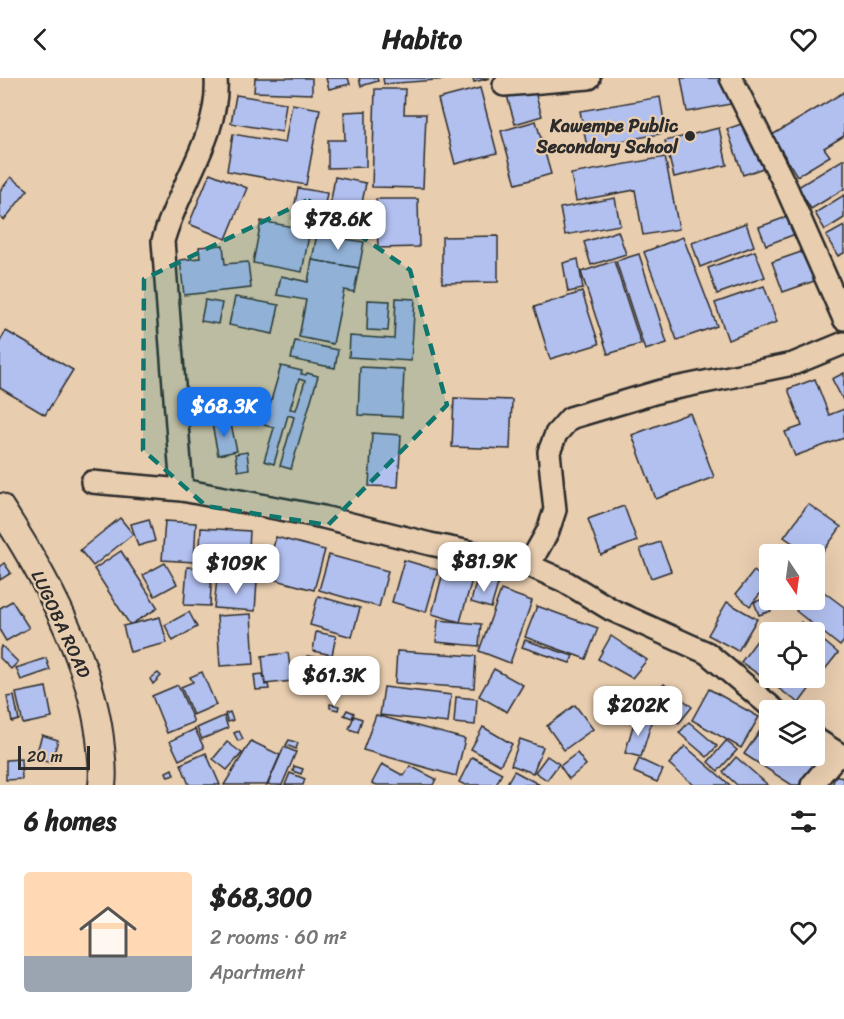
<!DOCTYPE html>
<html lang="en">
<head>
<meta charset="utf-8">
<style>
  body { margin:0; font-family:Sriracha,sans-serif; background:#f2f2f2; color:#222; height:100vh; display:flex; flex-direction:column; font-size:22px; white-space:nowrap }
  * { box-sizing:border-box; margin:0 }
  p { font-size:20px; color:#767676 }
  .icon { flex:none; width:33px; height:33px; fill:none; stroke:currentColor; stroke-width:2; stroke-linecap:round; stroke-linejoin:round }
  .map { position:relative; height:707px; overflow:hidden }
  .side { display:flex; flex-direction:column; background:#fff; flex:1 }
  .side>* { flex:none }
  .needle { width:39px; rotate:167deg }
  .tools { position:absolute; left:759px; top:466px; display:grid; gap:12px }
  .tools a { display:grid; place-items:center; width:66px; height:66px; border-radius:6px; background:#fff; box-shadow:0 6px 24px #0002; font-size:30px }
  .scale { position:absolute; left:18px; bottom:15px; width:72px; box-sizing:border-box; padding-left:6px; border:3px solid #2b2b2b; border-top:0; font-size:16px; line-height:21px; white-space:nowrap; color:#2b2b2b; -webkit-text-stroke:4px #e8cdaf; paint-order:stroke }
  .price { position:absolute; translate:-50% -51px; padding:0 14px; border-radius:12px; background:#fff; color:#222; font-size:20px; line-height:39px; filter:drop-shadow(0 2px 3px #0008) }
  .price::after { content:''; position:absolute; left:50%; top:36px; width:18px; height:14px; margin-left:-9px; background:inherit; clip-path:polygon(0 0,100% 0,50% 100%) }
  .price.on { background:#1a73e8; color:#fff }
  ul { padding:0; list-style:none }
  li { display:flex; align-items:center; gap:18px; height:150px; padding:0 24px }
  li+li { border-top:2px solid #e0e0e0 }
  li span { display:grid; place-items:center; flex:none; width:168px; height:120px; border-radius:6px; color:#555 }
  li>.icon { margin-inline-start:auto }
  span .icon { width:72px; height:72px; fill:#fffc; stroke-width:1 }
  li b { font-size:26px }
  h2 { display:flex; justify-content:space-between; align-items:center; height:72px; padding:0 24px; font-size:26px }
  header { display:flex; justify-content:space-between; align-items:center; height:78px; padding:0 24px; background:#fff; font-size:27px; font-weight:700 }
  .map>svg:first-child { display:block }
</style>
</head>
<body>
<header><svg class="icon" aria-label="back" viewBox="0 0 24 24"><path d="M15 5l-7 7 7 7"/></svg>Habito<svg class="icon" aria-label="heart" viewBox="0 0 24 24"><path d="M12 20l-8-8c-3-5 5-10 8-4 3-6 11-1 8 4z"/></svg></header>
<div class="map">
<svg width="844" height="707" viewBox="0 0 844 707">
  <rect width="100%" height="100%" fill="#e8cdaf"/>
  <filter id="ink" filterUnits="userSpaceOnUse"><feTurbulence type="fractalNoise" baseFrequency=".0167" numOctaves="2"/><feDisplacementMap in="SourceGraphic" scale="12" xChannelSelector="R" yChannelSelector="G"/><feConvolveMatrix kernelMatrix="1 2 1 2 8 2 1 2 1" color-interpolation-filters="sRGB"/></filter>
  <g filter="url(#ink)">
    <!-- building -->
    <g fill="#b2c0f0" stroke="#2b2b2b" stroke-width="1.5" fill-rule="evenodd">
      <path d="M 255,0 L 312,0 L 312,16 L 254,14 Z"/>
      <path d="M 326,0 L 348,0 L 350,6 L 329,11 Z"/>
      <path d="M 359,0 L 377,0 L 378,3 L 361,8 Z"/>
      <path d="M 383,0 L 462,0 L 384,6 Z"/>
      <path d="M 473,0 L 490,0 L 474,4 Z"/>
      <path d="M 531,0 L 542,38 L 515,46 L 504,7 Z"/>
      <path d="M 681,0 L 726,0 L 731,26 L 687,34 Z"/>
      <path d="M 480,10 L 497,75 L 455,86 L 438,21 Z"/>
      <path d="M 375,11 L 405,11 L 404,36 L 426,36 L 423,110 L 372,109 Z"/>
      <path d="M 844,14 L 844,58 L 824,70 L 830,78 L 797,98 L 772,57 Z"/>
      <path d="M 236,17 L 286,25 L 282,54 L 231,45 Z"/>
      <path d="M 660,19 L 666,55 L 587,69 L 580,33 Z"/>
      <path d="M 292,26 L 320,31 L 306,107 L 227,93 L 233,56 L 285,65 Z"/>
      <path d="M 366,33 L 366,89 L 328,90 L 328,62 L 345,62 L 344,34 Z"/>
      <path d="M 536,43 L 551,96 L 516,106 L 501,53 Z"/>
      <path d="M 750,43 L 766,89 L 743,97 L 727,51 Z"/>
      <path d="M 719,50 L 727,87 L 674,99 L 665,63 Z"/>
      <path d="M 665,79 L 679,151 L 643,157 L 635,112 L 576,123 L 571,96 Z"/>
      <path d="M 844,81 L 844,111 L 811,131 L 798,109 Z"/>
      <path d="M 210,95 L 247,110 L 226,161 L 189,146 Z"/>
      <path d="M 11,99 L 28,112 L 4,142 L 0,139 L 0,113 Z"/>
      <path d="M 335,99 L 366,105 L 359,140 L 329,134 Z"/>
      <path d="M 298,110 L 327,115 L 321,148 L 292,142 Z"/>
      <path d="M 844,117 L 844,140 L 825,152 L 815,135 Z"/>
      <path d="M 615,120 L 620,147 L 565,157 L 560,130 Z"/>
      <path d="M 376,121 L 418,121 L 419,169 L 378,170 Z"/>
      <path d="M 795,136 L 801,154 L 766,167 L 759,149 Z"/>
      <path d="M 261,143 L 310,152 L 302,194 L 253,185 Z"/>
      <path d="M 746,145 L 754,168 L 700,189 L 692,165 Z"/>
      <path d="M 844,148 L 844,175 L 838,178 L 826,158 Z"/>
      <path d="M 618,153 L 626,176 L 591,187 L 584,164 Z"/>
      <path d="M 317,156 L 364,164 L 359,190 L 312,182 Z"/>
      <path d="M 498,158 L 498,204 L 442,205 L 442,159 Z"/>
      <path d="M 683,159 L 717,248 L 677,262 L 644,174 Z"/>
      <path d="M 223,167 L 225,186 L 248,184 L 251,210 L 184,217 L 180,182 L 200,180 L 199,169 Z"/>
      <path d="M 810,171 L 820,201 L 783,214 L 772,184 Z"/>
      <path d="M 755,173 L 765,199 L 717,216 L 708,190 Z"/>
      <path d="M 639,176 L 667,265 L 645,272 L 616,183 Z"/>
      <path d="M 578,181 L 583,211 L 568,214 L 563,185 Z"/>
      <path d="M 312,182 L 359,190 L 354,214 L 344,212 L 333,266 L 299,259 L 306,222 L 277,217 L 281,198 L 308,204 Z"/>
      <path d="M 614,183 L 641,266 L 608,276 L 581,194 Z"/>
      <path d="M 764,208 L 777,244 L 728,262 L 715,225 Z"/>
      <path d="M 582,214 L 599,266 L 550,281 L 534,229 Z"/>
      <path d="M 235,219 L 279,227 L 273,256 L 229,247 Z"/>
      <path d="M 396,220 L 415,221 L 411,283 L 349,279 L 350,258 L 394,261 Z"/>
      <path d="M 205,222 L 222,225 L 218,246 L 201,243 Z"/>
      <path d="M 368,222 L 390,223 L 388,253 L 367,252 Z"/>
      <path d="M 6,253 L 73,292 L 45,337 L 0,310 L 0,263 Z"/>
      <path d="M 295,263 L 338,272 L 335,290 L 291,281 Z"/>
      <path d="M 281,288 L 302,293 L 301,296 L 306,297 L 307,295 L 318,298 L 291,391 L 280,388 L 294,339 L 288,337 L 274,386 L 264,383 L 274,350 L 264,347 ZM 299,301 L 305,303 L 296,332 L 290,331 Z"/>
      <path d="M 360,289 L 404,291 L 402,339 L 358,337 Z"/>
      <path d="M 844,295 L 844,324 L 832,301 Z"/>
      <path d="M 815,301 L 829,337 L 844,331 L 844,360 L 795,378 L 785,354 L 802,348 L 788,311 Z"/>
      <path d="M 454,320 L 512,322 L 510,371 L 452,369 Z"/>
      <path d="M 690,335 L 714,399 L 656,421 L 632,357 Z"/>
      <path d="M 230,342 L 237,373 L 218,377 L 212,346 Z"/>
      <path d="M 372,355 L 401,357 L 398,409 L 369,408 Z"/>
      <path d="M 247,374 L 249,391 L 238,393 L 235,376 Z"/>
      <path d="M 808,426 L 841,449 L 817,482 L 814,480 L 814,477 L 810,477 L 784,459 Z"/>
      <path d="M 624,428 L 637,463 L 601,477 L 588,441 Z"/>
      <path d="M 120,440 L 133,456 L 93,488 L 80,472 Z"/>
      <path d="M 149,441 L 155,463 L 138,468 L 131,446 Z"/>
      <path d="M 165,443 L 196,445 L 194,484 L 162,482 Z"/>
      <path d="M 201,450 L 250,453 L 248,489 L 199,486 Z"/>
      <path d="M 276,459 L 325,472 L 314,512 L 265,499 Z"/>
      <path d="M 660,464 L 671,493 L 651,500 L 640,471 Z"/>
      <path d="M 121,473 L 158,530 L 130,547 L 94,491 Z"/>
      <path d="M 329,477 L 388,493 L 379,529 L 319,512 Z"/>
      <path d="M 404,482 L 438,492 L 426,534 L 392,524 Z"/>
      <path d="M 4,485 L 11,495 L 0,502 L 0,488 Z"/>
      <path d="M 165,485 L 177,506 L 155,518 L 143,497 Z"/>
      <path d="M 187,489 L 212,491 L 210,528 L 184,527 Z"/>
      <path d="M 444,491 L 473,498 L 460,544 L 432,536 Z"/>
      <path d="M 754,493 L 769,505 L 750,528 L 736,516 Z"/>
      <path d="M 217,500 L 257,503 L 255,533 L 214,530 Z"/>
      <path d="M 477,500 L 498,506 L 491,530 L 471,524 Z"/>
      <path d="M 816,508 L 844,529 L 844,563 L 840,568 L 796,533 L 805,522 L 814,522 Z"/>
      <path d="M 501,512 L 532,523 L 510,585 L 479,573 Z"/>
      <path d="M 318,518 L 360,530 L 352,559 L 310,547 Z"/>
      <path d="M 767,520 L 771,533 L 759,537 L 754,524 Z"/>
      <path d="M 12,523 L 29,550 L 6,563 L 0,553 L 0,530 Z"/>
      <path d="M 727,524 L 757,541 L 738,573 L 708,557 Z"/>
      <path d="M 537,528 L 598,550 L 586,581 L 525,559 Z"/>
      <path d="M 189,534 L 197,549 L 173,563 L 165,547 Z"/>
      <path d="M 251,536 L 254,586 L 220,588 L 217,538 Z"/>
      <path d="M 160,539 L 167,565 L 130,574 L 123,548 Z"/>
      <path d="M 438,542 L 481,546 L 479,568 L 436,564 Z"/>
      <path d="M 801,544 L 838,575 L 818,600 L 814,597 L 814,555 L 791,555 Z"/>
      <path d="M 316,554 L 336,558 L 332,577 L 313,573 Z"/>
      <path d="M 611,558 L 647,582 L 632,600 L 598,581 Z"/>
      <path d="M 758,561 L 770,569 L 770,600 L 812,600 L 816,602 L 799,625 L 741,584 Z"/>
      <path d="M 525,562 L 573,578 L 570,585 L 522,569 Z"/>
      <path d="M 2,568 L 18,584 L 11,591 L 0,580 L 0,571 Z"/>
      <path d="M 397,573 L 476,578 L 474,610 L 395,605 Z"/>
      <path d="M 288,575 L 292,603 L 265,606 L 262,578 Z"/>
      <path d="M 307,578 L 315,579 L 314,590 L 306,589 Z"/>
      <path d="M 46,580 L 50,592 L 21,602 L 16,590 Z"/>
      <path d="M 494,591 L 523,607 L 507,634 L 479,618 Z"/>
      <path d="M 202,594 L 216,627 L 193,637 L 181,609 L 193,604 L 190,599 Z"/>
      <path d="M 158,595 L 161,598 L 153,606 L 150,601 Z"/>
      <path d="M 263,596 L 265,607 L 268,606 L 269,611 L 256,612 L 254,597 Z"/>
      <path d="M 664,606 L 692,629 L 679,645 L 651,623 Z"/>
      <path d="M 178,607 L 194,644 L 167,655 L 152,618 Z"/>
      <path d="M 46,609 L 52,640 L 23,646 L 16,615 Z"/>
      <path d="M 384,609 L 451,617 L 448,645 L 380,637 Z"/>
      <path d="M 709,611 L 759,639 L 741,670 L 692,642 Z"/>
      <path d="M 14,618 L 19,642 L 12,644 L 7,619 Z"/>
      <path d="M 456,619 L 477,621 L 475,647 L 454,645 Z"/>
      <path d="M 330,626 L 339,628 L 338,632 L 330,630 Z"/>
      <path d="M 575,627 L 593,651 L 564,672 L 547,648 Z"/>
      <path d="M 347,632 L 354,635 L 352,640 L 344,637 Z"/>
      <path d="M 230,634 L 233,642 L 228,644 L 225,636 Z"/>
      <path d="M 376,637 L 465,661 L 456,698 L 363,672 Z"/>
      <path d="M 224,638 L 228,650 L 202,661 L 197,650 Z"/>
      <path d="M 354,638 L 362,641 L 358,654 L 349,651 Z"/>
      <path d="M 636,638 L 652,643 L 641,679 L 625,675 Z"/>
      <path d="M 689,644 L 717,668 L 707,679 L 679,655 Z"/>
      <path d="M 766,644 L 770,646 L 770,678 L 814,678 L 814,676 L 820,679 L 802,707 L 792,707 L 744,676 Z"/>
      <path d="M 483,649 L 512,666 L 500,687 L 471,671 Z"/>
      <path d="M 195,651 L 204,670 L 179,682 L 170,663 Z"/>
      <path d="M 239,653 L 243,661 L 238,663 L 234,655 Z"/>
      <path d="M 42,657 L 58,662 L 51,685 L 35,680 Z"/>
      <path d="M 520,661 L 543,669 L 533,695 L 511,687 Z"/>
      <path d="M 289,662 L 298,665 L 296,671 L 286,667 Z"/>
      <path d="M 251,663 L 280,677 L 267,707 L 224,707 Z"/>
      <path d="M 726,663 L 737,672 L 718,693 L 708,684 Z"/>
      <path d="M 227,664 L 242,675 L 227,692 L 213,681 Z"/>
      <path d="M 685,668 L 730,707 L 694,707 L 669,686 Z"/>
      <path d="M 284,669 L 296,674 L 282,707 L 271,707 L 268,706 Z"/>
      <path d="M 206,675 L 220,707 L 189,707 L 181,686 Z"/>
      <path d="M 577,675 L 586,687 L 569,701 L 560,688 Z"/>
      <path d="M 547,678 L 559,686 L 547,702 L 535,694 Z"/>
      <path d="M 472,679 L 502,695 L 496,707 L 465,707 L 459,704 Z"/>
      <path d="M 736,679 L 768,707 L 737,707 L 723,694 Z"/>
      <path d="M 21,681 L 22,701 L 6,702 L 6,682 Z"/>
      <path d="M 639,681 L 663,692 L 657,704 L 634,694 Z"/>
      <path d="M 382,686 L 404,698 L 410,688 L 436,701 L 433,707 L 377,707 L 372,705 Z"/>
      <path d="M 294,688 L 303,691 L 301,696 L 293,693 Z"/>
      <path d="M 172,691 L 174,697 L 168,699 L 166,694 Z"/>
      <path d="M 514,693 L 540,707 L 506,707 Z"/>
      <path d="M 290,695 L 305,701 L 303,707 L 285,707 Z"/>
      <path d="M 836,697 L 844,701 L 844,707 L 832,707 Z"/>
    </g>
    <g fill="none" stroke-linecap="round" stroke-linejoin="round">
      <!-- minor casing -->
      <g stroke="#2b2b2b" stroke-width="26">
        <g id="minor">
          <path d="M 731,0 L 786,109 L 844,241"/>
          <path d="M 504,7 L 589,0"/>
          <path d="M 92,404 L 182,412 L 323,439 L 430,466 L 524,485 L 564,503 L 612,532 L 707,575 L 776,633"/>
          <path d="M 182,412 L 163,163 C 178,108 220,58 216,0"/>
          <path d="M 524,485 L 535,476 L 548,453 L 555,432 L 549,374 L 556,356 L 570,340 L 661,313 L 793,286 L 844,265"/>
          <path d="M 814,660 L 844,679"/>
          <path d="M 812,707 L 838,676"/>
        </g>
      </g>
      <!-- tertiary casing -->
      <g stroke="#2b2b2b" stroke-width="30">
        <path id="tertiary" d="M 0,429 C 45,498 94,587 101,670 C 102,682 104,695 102,707"/>
      </g>
      <!-- minor -->
      <use href="#minor" stroke="#e8cdaf" stroke-width="21"/>
      <!-- tertiary -->
      <use href="#tertiary" stroke="#e8cdaf" stroke-width="26"/>
    </g>
  </g>
  <!-- marked area -->
  <path fill="#0f766e" fill-opacity="0.2" stroke="#0f766e" stroke-width="4.5" stroke-dasharray="12 8" stroke-linejoin="round" d="M 308,122 L 410,192 L 447,327 L 328,447 L 206,428 L 143,372 L 144,201 Z"/>
  <!-- markers -->
  <circle fill="#2b2b2b" stroke="#e8cdaf" stroke-width="2" cx="690" cy="58" r="6"/>
  <g text-anchor="middle" dominant-baseline="central" stroke-width="4.5" stroke-linejoin="round" paint-order="stroke">
    <!-- poi labels -->
    <g font-size="18" font-weight="bold" fill="#2b2b2b" stroke="#e8cdaf" text-anchor="end">
      <text x="678" y="48">Kawempe Public<tspan x="678" dy="21">Secondary School</tspan></text>
    </g>
    <!-- street labels -->
    <g font-size="18" fill="#2b2b2b" stroke="#e8cdaf">
      <text transform="translate(61 546) rotate(65)">LUGOBA ROAD</text>
    </g>
  </g>
</svg>
<div class="tools">
<a><svg class="needle" viewBox="-14 -14 28 28"><path d="M0-13l5 13h-10z" fill="#e53935"/><path d="M0 13l5-13h-10z" fill="#767676"/></svg></a>
<a><svg class="icon" aria-label="locate" viewBox="0 0 24 24"><circle cx="12" cy="12" r="6"/><path d="M12 2v4M12 18v4M2 12h4M18 12h4"/></svg></a>
<a><svg class="icon" aria-label="layers" viewBox="0 0 24 24"><path d="M12 4l9 5-9 5-9-5zM3 14l9 5 9-5"/></svg></a>
</div>
<div class="scale">20 m</div>
<b class="price" style="left:338px;top:173px">$78.6K</b>
<b class="price on" style="left:224px;top:360px">$68.3K</b>
<b class="price" style="left:484px;top:515px">$81.9K</b>
<b class="price" style="left:236px;top:517px">$109K</b>
<b class="price" style="left:334px;top:629px">$61.3K</b>
<b class="price" style="left:638px;top:659px">$202K</b>
</div>
<section class="side">
<h2>6 homes<svg class="icon" aria-label="filters" viewBox="0 0 24 24"><path d="M4 7h16M4 17h16"/><circle cx="9" cy="7" r="2"/><circle cx="15" cy="17" r="2"/></svg></h2>
<ul>
<li><span style="background:linear-gradient(#ffd9b3 70%,#9aa5b1 0)"><svg class="icon" aria-label="home" viewBox="0 0 24 24"><path d="M3 11l9-7 9 7M6 9v11h12V9"/></svg></span><div><b>$68,300</b><p>2 rooms · 60 m²</p><p>Apartment</p></div><svg class="icon" aria-label="heart" viewBox="0 0 24 24"><path d="M12 20l-8-8c-3-5 5-10 8-4 3-6 11-1 8 4z"/></svg></li>
</ul>
</section>
</body>
</html>
